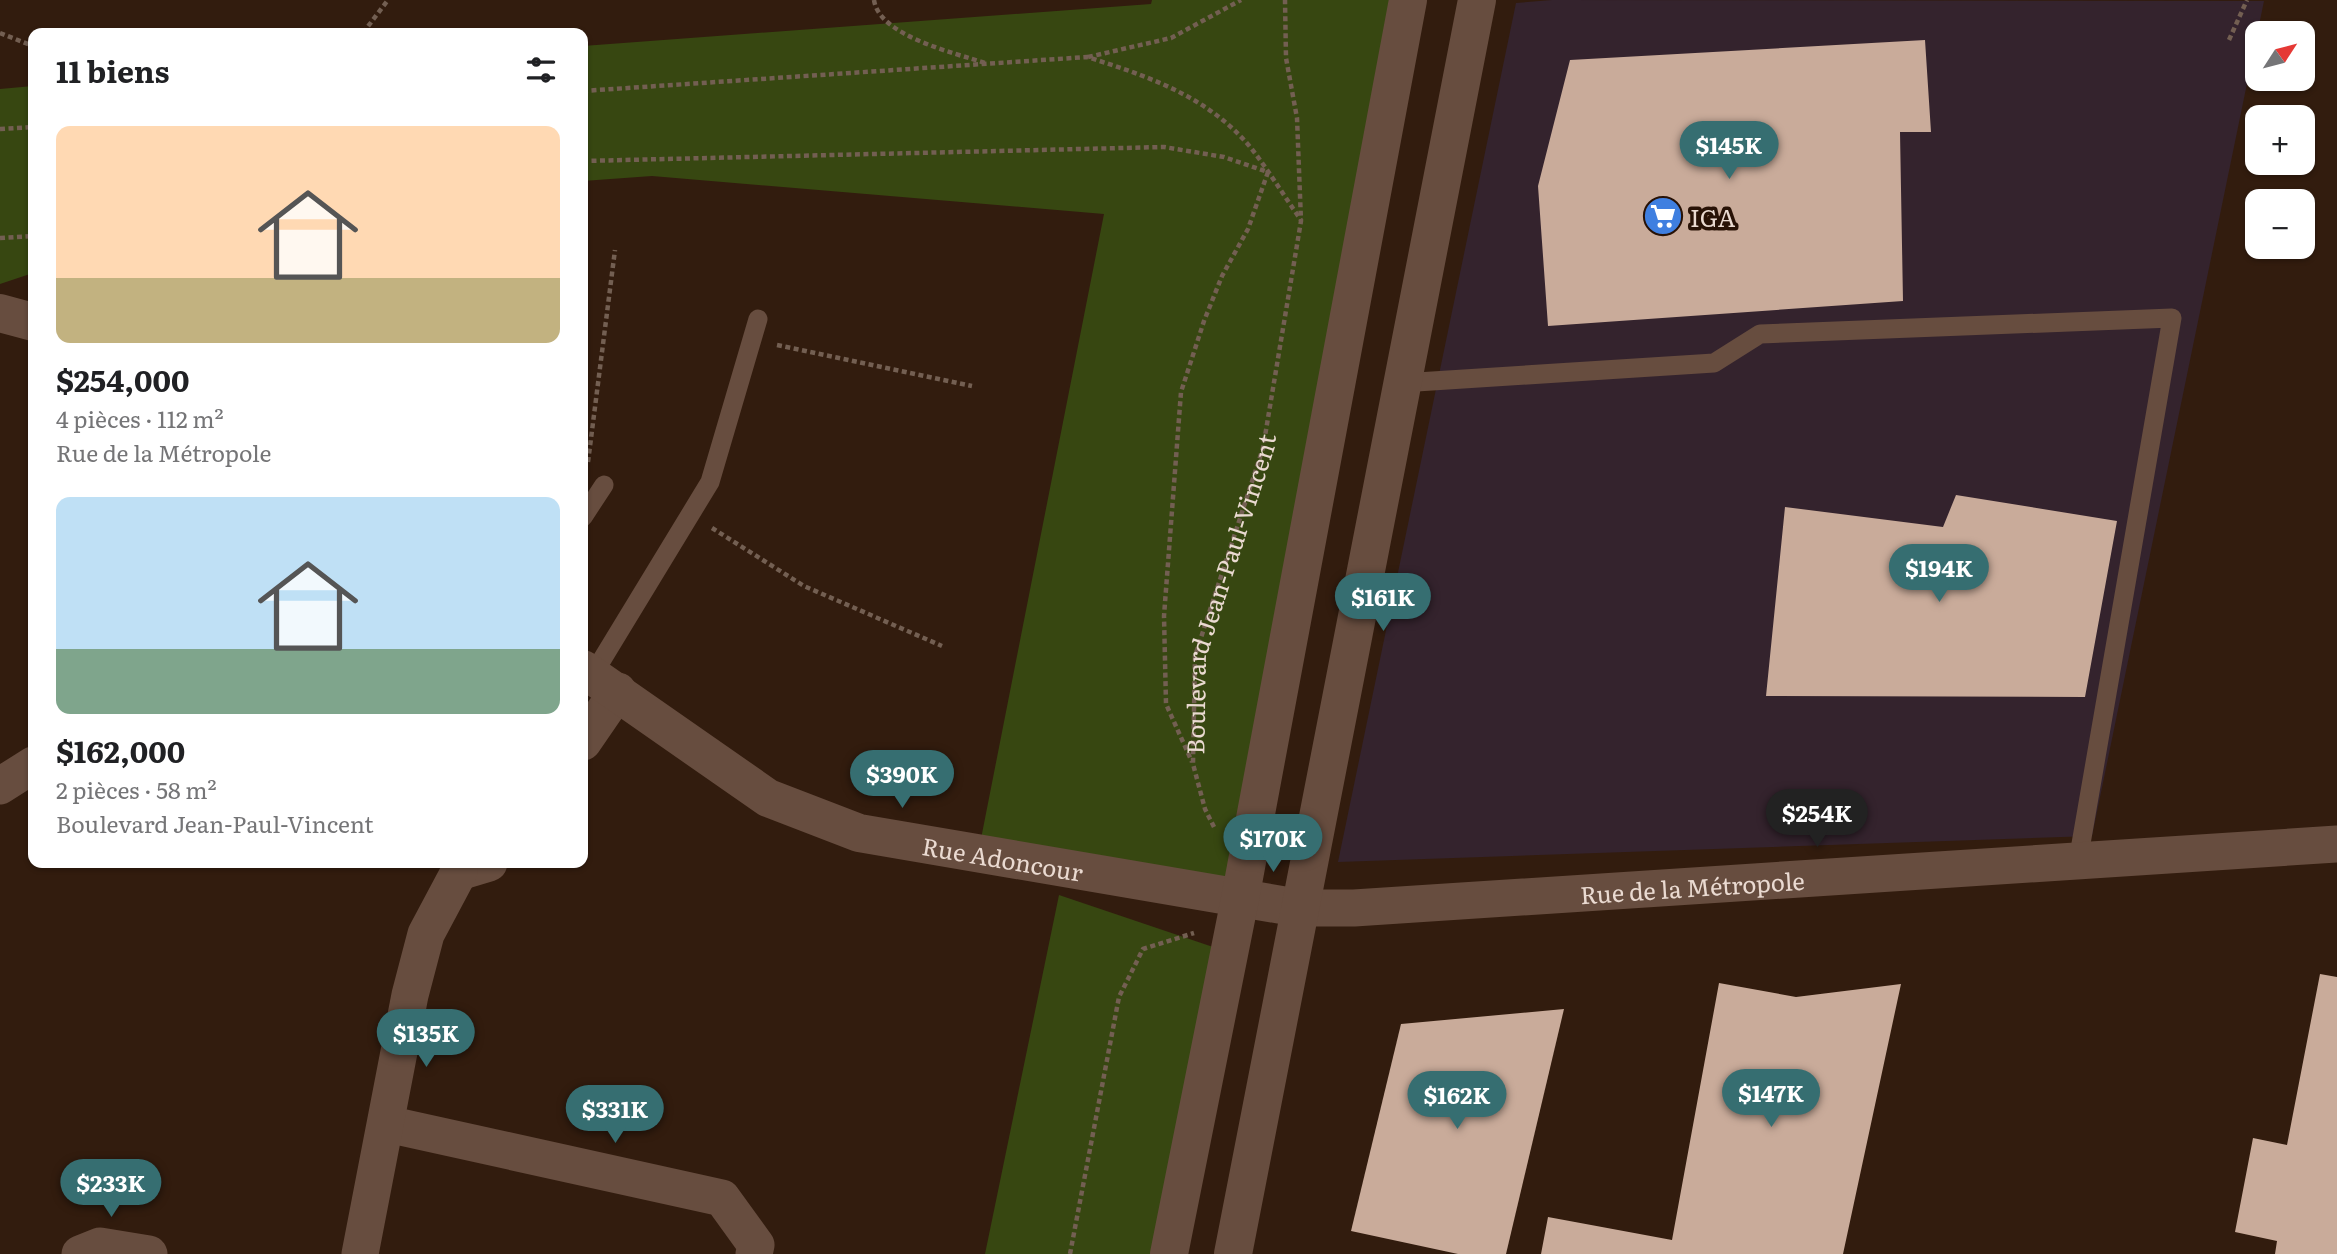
<!DOCTYPE html>
<html lang="fr">
<head>
<meta charset="utf-8">
<style>
  body { margin:0; font-family:Literata,serif; background:#f6f6f6; color:#202124; height:100vh; display:flex; flex-direction:column; font-size:26px; white-space:nowrap }
  * { box-sizing:border-box; margin:0 }
  p { font-size:23px; color:#757577 }
  .icon { flex:none; width:38px; height:38px; fill:none; stroke:currentColor; stroke-width:2; stroke-linecap:round; stroke-linejoin:round }
  .map { position:relative; flex:1; overflow:hidden }
  .panel { position:absolute; left:28px; top:28px; width:560px; height:840px; display:flex; flex-direction:column; background:#fff; border-radius:14px; box-shadow:0 2px 5px #0004 }
  .panel>* { flex:none }
  .needle { width:46px; rotate:54deg }
  .fabs { position:absolute; left:2245px; top:21px; display:grid; gap:14px }
  .fabs a { display:grid; place-items:center; width:70px; height:70px; border-radius:14px; background:#fff; box-shadow:0 2px 5px #0004; font-size:35px }
  .price { position:absolute; translate:-50% -60px; padding:0 16px; border-radius:24px; background:#366e71; color:#fff; font-size:23px; line-height:46px; filter:drop-shadow(0 2px 4px #0008) }
  .price::after { content:''; position:absolute; left:50%; top:42px; width:21px; height:16px; margin-left:-10px; background:inherit; clip-path:polygon(0 0,100% 0,50% 100%) }
  .price.current { background:#222; color:#fff }
  ul { padding:0; list-style:none }
  li { display:grid; align-content:center; gap:14px; height:371px; padding:0 28px }
  li span { display:grid; place-items:center; height:217px; border-radius:14px; color:#555 }
  li>.icon { margin-inline-start:auto }
  span .icon { width:126px; height:126px; fill:#fffc; stroke-width:1 }
  li b { font-size:30px }
  h2 { display:flex; justify-content:space-between; align-items:center; height:84px; padding:0 28px; font-size:30px }
  .map>svg:first-child { display:block }
</style>
</head>
<body>
<div class="map">
<svg width="2337" height="1254" viewBox="0 0 2337 1254">
  <rect width="100%" height="100%" fill="#321c0e"/>
  <!-- commercial -->
  <path fill="#34232d" d="M 1552,0 L 2264,1 L 2092,836 L 1338,862 L 1516,3 Z"/>
  <!-- green -->
  <g fill="#374711">
    <path d="M 1152,0 L 1407,0 L 1240,899 L 978,854 L 1104,214 L 652,176 L 583,181 L 583,46 L 1151,4 Z"/>
    <path d="M 33,86 L 33,273 L 0,284 L 0,89 Z"/>
    <path d="M 1059,895 L 1216,948 L 1153,1254 L 985,1254 Z"/>
  </g>
  <!-- building -->
  <g fill="#c9ab9a">
    <path d="M 1925,40 L 1931,132 L 1900,132 L 1903,301 L 1548,326 L 1538,186 L 1570,60 Z"/>
    <path d="M 1956,495 L 2117,521 L 2085,697 L 1766,696 L 1785,507 L 1943,527 Z"/>
    <path d="M 2320,974 L 2337,977 L 2337,1254 L 2275,1254 L 2277,1241 L 2235,1232 L 2253,1138 L 2287,1145 Z"/>
    <path d="M 1719,983 L 1796,997 L 1901,984 L 1843,1254 L 1541,1254 L 1548,1217 L 1672,1240 Z"/>
    <path d="M 1564,1009 L 1506,1254 L 1458,1254 L 1351,1231 L 1401,1024 Z"/>
  </g>
  <g fill="none" stroke-linecap="round" stroke-linejoin="round">
    <!-- path -->
    <g stroke="#735f52" stroke-width="4.5" stroke-dasharray="5 3.5" stroke-linecap="butt">
      <path d="M 874,0 C 879,36 955,53 985,63"/>
      <path d="M 0,33 L 33,46"/>
      <path d="M 363,33 L 388,0"/>
      <path d="M 2229,40 L 2247,0"/>
      <path d="M 1088,57 L 1171,38 L 1241,0"/>
      <path d="M 583,91 L 1087,57 C 1148,76 1209,97 1251,148 C 1269,171 1284,196 1301,220"/>
      <path d="M 0,129 L 33,127"/>
      <path d="M 583,161 L 1164,147 L 1224,157 L 1268,172 L 1248,229 L 1222,276 L 1204,321 L 1181,392 L 1164,616 L 1166,704 L 1192,762"/>
      <path d="M 0,238 L 33,236"/>
      <path d="M 777,345 L 972,386"/>
      <path d="M 588,462 L 615,250"/>
      <path d="M 712,528 L 804,586 L 942,646"/>
      <path id="s1" d="M 1214,827 L 1205,809 L 1193,764 L 1195,656 L 1263,448 L 1301,221 L 1297,118 L 1286,58 L 1285,0"/>
      <path d="M 1070,1254 L 1119,997 L 1143,949 L 1194,933"/>
    </g>
    <!-- lane -->
    <g stroke="#674d3f" stroke-width="19">
      <path d="M 1401,383 L 1714,363 L 1760,334 L 2172,318 L 2078,861"/>
      <path d="M 583,517 L 604,485"/>
      <path d="M 592,676 L 710,482 L 758,319"/>
    </g>
    <!-- street -->
    <g stroke="#674d3f" stroke-width="37">
      <path d="M 583,742 L 618,691"/>
      <path d="M 0,786 L 33,765"/>
      <path d="M 459,863 L 459,872 L 489,863"/>
      <path id="s2" d="M 1299,908 L 1354,908 L 2337,844"/>
      <path d="M 387,1124 L 722,1198 L 756,1245 L 754,1254"/>
      <path d="M 80,1254 L 100,1246 L 149,1254"/>
      <path d="M 360,1254 L 410,995 L 426,934 L 459,872"/>
    </g>
    <!-- secondary -->
    <g stroke="#674d3f" stroke-width="38">
      <path d="M 0,313 L 33,322"/>
      <path id="s3" d="M 583,669 L 768,798 L 859,833 L 1299,908"/>
      <path d="M 1169,1254 L 1240,899 L 1408,0"/>
      <path d="M 1233,1254 L 1477,0"/>
    </g>
  </g>
  <!-- icons -->
  <defs>
    <g id="supermarket-disc" transform="scale(2.0125)"><circle r="9.5" fill="#3f7fe0" stroke="#281206"/><path d="M-6-5.5h2.5l.6 2H6L4.5 2H-2.5L-4.4-4H-6ZM-1.5 3.2a1.3 1.3 0 1 0 .1 0ZM3 3.2a1.3 1.3 0 1 0 .1 0Z" fill="#fff"/></g>
  </defs>
  <g fill-rule="evenodd">
    <use href="#supermarket-disc" x="1663" y="216"/>
  </g>
  <g text-anchor="middle" dominant-baseline="central" stroke-width="7" stroke-linejoin="round" paint-order="stroke">
    <!-- poi labels -->
    <g font-size="24" fill="#eadad1" stroke="#281206" text-anchor="start">
      <text x="1690" y="216">IGA</text>
    </g>
    <!-- street labels -->
    <g font-size="24" fill="#eadad1" stroke="#281206">
      <text stroke="none"><textPath href="#s1" startOffset="242">Boulevard Jean-Paul-Vincent</textPath></text>
      <text stroke="none"><textPath href="#s3" startOffset="469">Rue Adoncour</textPath></text>
      <text stroke="none"><textPath href="#s2" startOffset="394">Rue de la Métropole</textPath></text>
    </g>
  </g>
</svg>
<div class="fabs">
<a><svg class="needle" viewBox="-14 -14 28 28"><path d="M0-13l5 13h-10z" fill="#e53935"/><path d="M0 13l5-13h-10z" fill="#757577"/></svg></a>
<a>+</a>
<a>−</a>
</div>
<b class="price" style="left:1729px;top:181px">$145K</b>
<b class="price" style="left:1939px;top:604px">$194K</b>
<b class="price" style="left:1383px;top:633px">$161K</b>
<b class="price" style="left:902px;top:810px">$390K</b>
<b class="price current" style="left:1817px;top:849px">$254K</b>
<b class="price" style="left:1273px;top:874px">$170K</b>
<b class="price" style="left:426px;top:1069px">$135K</b>
<b class="price" style="left:1771px;top:1129px">$147K</b>
<b class="price" style="left:1457px;top:1131px">$162K</b>
<b class="price" style="left:615px;top:1145px">$331K</b>
<b class="price" style="left:111px;top:1219px">$233K</b>
<section class="panel">
<h2>11 biens<svg class="icon" aria-label="filters" viewBox="0 0 24 24"><path d="M4 7h16M4 17h16"/><circle cx="9" cy="7" r="2"/><circle cx="15" cy="17" r="2"/></svg></h2>
<ul>
<li><span style="background:linear-gradient(#ffd9b3 70%,#c2b280 0)"><svg class="icon" aria-label="home" viewBox="0 0 24 24"><path d="M3 11l9-7 9 7M6 9v11h12V9"/></svg></span><div><b>$254,000</b><p>4 pièces · 112 m²</p><p>Rue de la Métropole</p></div></li>
<li><span style="background:linear-gradient(#bfe0f5 70%,#7fa58c 0)"><svg class="icon" aria-label="home" viewBox="0 0 24 24"><path d="M3 11l9-7 9 7M6 9v11h12V9"/></svg></span><div><b>$162,000</b><p>2 pièces · 58 m²</p><p>Boulevard Jean-Paul-Vincent</p></div></li>
</ul>
</section>
</div>
</body>
</html>
